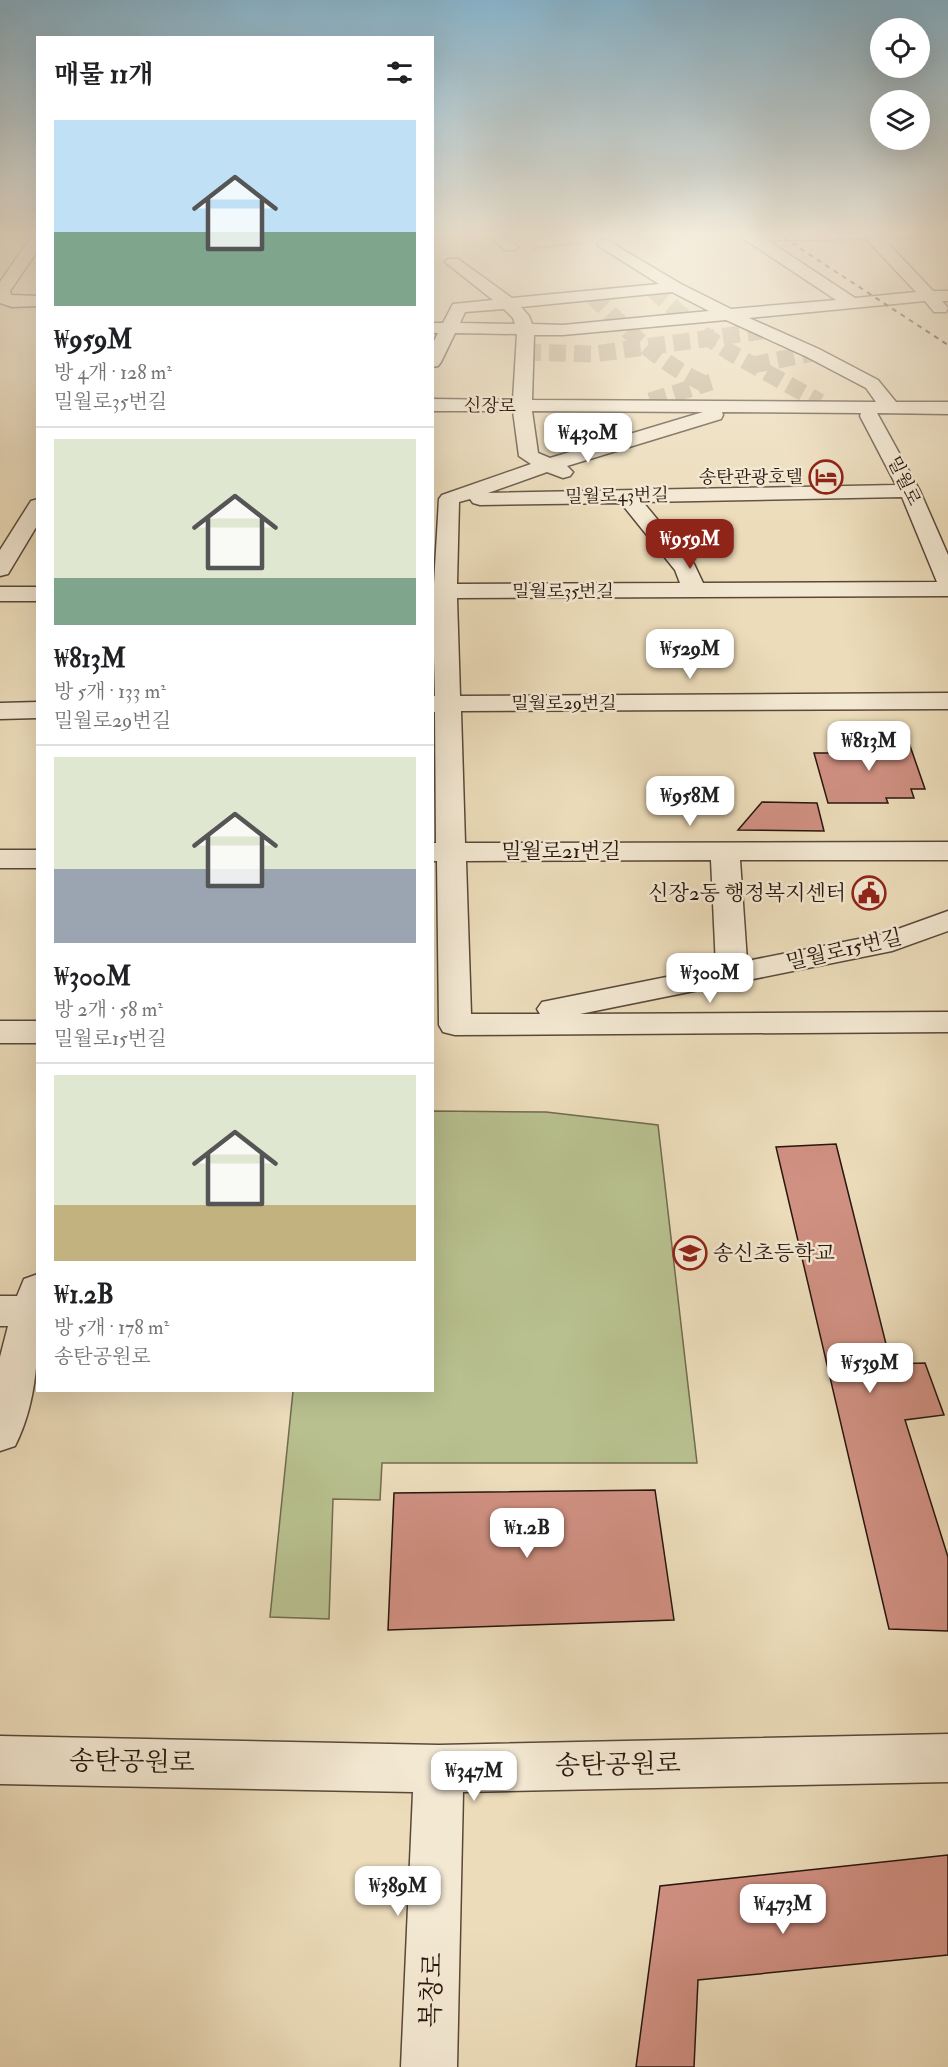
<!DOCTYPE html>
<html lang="ko">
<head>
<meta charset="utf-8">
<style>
  body { margin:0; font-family:"IM FELL Double Pica","Noto Serif KR",serif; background:#f2f2f2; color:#202124; height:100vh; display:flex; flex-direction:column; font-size:22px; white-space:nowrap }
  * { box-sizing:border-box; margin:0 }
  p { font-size:20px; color:#757577 }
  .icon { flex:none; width:33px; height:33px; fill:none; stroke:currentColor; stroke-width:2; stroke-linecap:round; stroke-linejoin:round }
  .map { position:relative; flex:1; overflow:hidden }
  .sheet { position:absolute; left:36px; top:36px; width:398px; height:1356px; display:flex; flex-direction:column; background:#fff; border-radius:0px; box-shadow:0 6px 24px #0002 }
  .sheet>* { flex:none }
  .fabs { position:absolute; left:870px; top:18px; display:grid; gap:12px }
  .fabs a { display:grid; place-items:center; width:60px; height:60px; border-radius:50%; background:#fff; box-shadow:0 6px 24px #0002; font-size:30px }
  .price { position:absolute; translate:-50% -51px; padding:0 14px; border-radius:12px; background:#fff; color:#222; font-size:20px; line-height:39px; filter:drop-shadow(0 2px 3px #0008) }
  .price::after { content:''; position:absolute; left:50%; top:36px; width:18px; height:14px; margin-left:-9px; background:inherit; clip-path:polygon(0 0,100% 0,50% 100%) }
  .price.current { background:#8f2418; color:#fff }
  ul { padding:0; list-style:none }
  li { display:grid; align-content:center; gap:12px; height:318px; padding:0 18px }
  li+li { border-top:2px solid #e0e0e0 }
  li span { display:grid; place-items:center; height:186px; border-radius:0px; color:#555 }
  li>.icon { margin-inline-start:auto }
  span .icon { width:108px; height:108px; fill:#fffc; stroke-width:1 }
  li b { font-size:26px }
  h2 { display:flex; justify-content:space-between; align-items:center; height:72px; padding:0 18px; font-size:26px }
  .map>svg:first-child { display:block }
</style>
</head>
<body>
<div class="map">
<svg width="948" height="2067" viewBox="0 0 948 2067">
  <rect width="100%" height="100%" fill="#ecdcba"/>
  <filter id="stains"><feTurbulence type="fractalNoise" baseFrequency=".00333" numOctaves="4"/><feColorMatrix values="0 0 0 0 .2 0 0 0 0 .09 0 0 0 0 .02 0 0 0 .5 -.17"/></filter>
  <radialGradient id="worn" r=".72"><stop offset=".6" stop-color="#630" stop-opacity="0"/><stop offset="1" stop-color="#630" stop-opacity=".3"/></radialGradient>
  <!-- green -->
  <path fill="#b8c08f" stroke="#706b4f" stroke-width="1.5" d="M 432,1111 L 546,1112 L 658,1125 L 697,1463 L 382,1463 L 380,1500 L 333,1499 L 329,1619 L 270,1617 L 293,1391 L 432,1390 Z"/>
  <!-- building -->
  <g fill="#d09082" stroke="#28160f" stroke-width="1.5">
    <path d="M 836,740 L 908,740 L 925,789 L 911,789 L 914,798 L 886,798 L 888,803 L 828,803 L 814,753 L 840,753 Z"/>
    <path d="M 762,802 L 817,803 L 824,831 L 738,830 Z"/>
    <path d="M 836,1144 L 891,1364 L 925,1363 L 944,1415 L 905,1420 L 948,1557 L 948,1631 L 889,1629 L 776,1147 Z"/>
    <path d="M 655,1490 L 674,1620 L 388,1630 L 394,1493 Z"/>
    <path d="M 948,1855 L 948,1955 L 698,1980 L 694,2067 L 636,2067 L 660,1886 Z"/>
  </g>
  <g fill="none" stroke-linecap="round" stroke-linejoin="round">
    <!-- minor-tunnel -->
    <g stroke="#c5b498" stroke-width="17" stroke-dasharray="17 8" stroke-linecap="butt">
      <path d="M 652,289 L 686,319"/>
      <path d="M 592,295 C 627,331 659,363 705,384"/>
      <path d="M 702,334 L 733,354 L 820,402"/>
      <path d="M 524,352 L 594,354 L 762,331"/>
      <path d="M 753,365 L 813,353"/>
      <path d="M 650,401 L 711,382"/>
    </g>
    <!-- minor casing -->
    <g stroke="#59483a" stroke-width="3">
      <g id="minor">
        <path d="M 0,232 L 38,232 L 38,250 L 10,291 L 11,295 L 38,296 L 38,306 L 12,307 L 0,303 L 0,282 L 31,237 L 0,237 Z"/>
        <path d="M 483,232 L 499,232 L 518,247 L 515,250 L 505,250 Z"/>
        <path d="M 740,232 L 948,232 L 948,237 L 883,238 L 933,291 L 948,291 L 948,301 L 942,301 L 948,308 L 946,312 L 934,312 L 925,301 L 749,318 L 819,349 L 878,380 L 896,402 L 948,402 L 948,414 L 877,413 L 920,491 L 948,555 L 948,596 L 457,598 L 460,696 L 948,693 L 948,709 L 461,711 L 465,843 L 948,842 L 948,860 L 740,860 L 747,961 L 884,934 L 948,911 L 948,931 L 892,951 L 580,1014 L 948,1012 L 948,1032 L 455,1035 L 443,1032 L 439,1025 L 437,861 L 432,861 L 432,843 L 436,843 L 435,712 L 432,712 L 432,696 L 435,696 L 432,584 L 434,584 L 439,499 L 442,495 L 531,464 L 519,456 L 513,411 L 432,411 L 432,399 L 513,400 L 517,334 L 455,333 L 441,362 L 438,366 L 432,367 L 432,345 L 438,333 L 432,333 L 432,323 L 443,323 L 453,304 L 493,300 L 445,262 L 448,259 L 458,259 L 512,298 L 659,284 L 600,247 L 597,244 L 600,241 L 605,239 L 681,284 L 731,309 L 836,300 L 744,239 ZM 866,239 L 916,292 L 855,298 L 767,240 ZM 672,292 L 709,311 L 563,325 L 532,324 L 529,316 L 521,307 ZM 504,309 L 513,318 L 515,324 L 460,323 L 465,312 ZM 726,320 L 807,357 L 866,388 L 876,402 L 532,400 L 534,335 L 563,335 ZM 532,411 L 703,412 L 550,458 L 538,453 ZM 722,412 L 861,413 L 860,416 L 896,485 L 488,493 L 547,472 L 563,478 L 570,476 L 573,472 L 567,466 L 721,419 L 723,415 ZM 902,497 L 937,582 L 703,583 L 694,564 L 643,502 ZM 470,499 L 473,503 L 480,505 L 621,503 L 675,570 L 680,583 L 457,584 L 459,502 ZM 711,860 L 716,967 L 542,1002 L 537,1009 L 540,1014 L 471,1014 L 466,861 Z"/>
        <path d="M 38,499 L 38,524 L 8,574 L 0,576 L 0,550 L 31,501 Z"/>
        <rect x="0" y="587" width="38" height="14"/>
        <path d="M 38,702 L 38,718 L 0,719 L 0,703 Z"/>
        <rect x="0" y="850" width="38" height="18"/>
        <rect x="0" y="1021" width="38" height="22"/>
        <path d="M 38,1274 C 38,1332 42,1393 15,1446 L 0,1451 L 0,1357 L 8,1326 L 0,1326 L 0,1296 L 17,1296 L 24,1279 Z"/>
        <path d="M 948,1734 L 948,1782 L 463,1792 L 457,2067 L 401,2067 L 413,1792 L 0,1784 L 0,1736 L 439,1745 Z"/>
      </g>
    </g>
    <!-- path -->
    <g stroke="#28160f" stroke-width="2" stroke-dasharray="1 1.5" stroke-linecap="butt">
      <path d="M 432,239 L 469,236"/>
      <path d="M 638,239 L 727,236"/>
      <path d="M 534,248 L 583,243"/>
    </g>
    <!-- minor -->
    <use href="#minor" fill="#f3e8d2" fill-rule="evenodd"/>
    <!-- rail -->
    <path stroke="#28160f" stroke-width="2" stroke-dasharray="5 5" stroke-linecap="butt" d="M 775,232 L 948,345"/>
  </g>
  <!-- sky -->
  <linearGradient id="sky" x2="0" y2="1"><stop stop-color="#88b7d1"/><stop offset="0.45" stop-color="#f6efe0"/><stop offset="1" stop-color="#f6efe0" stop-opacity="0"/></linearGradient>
  <rect width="948" height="521" fill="url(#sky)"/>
  <!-- icons -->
  <defs>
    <g id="hotel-ring" transform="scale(1.725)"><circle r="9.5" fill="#f3e8d2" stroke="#8f2418" stroke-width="1.5"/><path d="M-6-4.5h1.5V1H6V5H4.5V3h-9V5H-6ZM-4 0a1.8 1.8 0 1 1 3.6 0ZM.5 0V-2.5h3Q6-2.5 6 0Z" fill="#8f2418"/></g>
    <g id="civic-ring" transform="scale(1.725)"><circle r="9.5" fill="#f3e8d2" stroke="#8f2418" stroke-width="1.5"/><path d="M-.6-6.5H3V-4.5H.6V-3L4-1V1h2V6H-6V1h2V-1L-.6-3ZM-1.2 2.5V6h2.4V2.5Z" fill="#8f2418"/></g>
    <g id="school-ring" transform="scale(1.725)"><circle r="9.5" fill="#f3e8d2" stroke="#8f2418" stroke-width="1.5"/><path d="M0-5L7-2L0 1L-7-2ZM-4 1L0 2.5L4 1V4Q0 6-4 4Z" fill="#8f2418"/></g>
  </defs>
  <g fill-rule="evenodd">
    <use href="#hotel-ring" x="826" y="477"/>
    <use href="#civic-ring" x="869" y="893"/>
    <use href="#school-ring" x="690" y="1253"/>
  </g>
  <g text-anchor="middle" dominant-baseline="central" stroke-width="5" stroke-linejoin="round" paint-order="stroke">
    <!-- far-street labels -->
    <g font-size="18" fill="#28160f" stroke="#f3e8d2">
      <text transform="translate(490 406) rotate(1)">신장로</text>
      <text transform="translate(904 481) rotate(64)">밀월로</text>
      <text transform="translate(617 496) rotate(-1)">밀월로43번길</text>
      <text x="563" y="591">밀월로35번길</text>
      <text x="564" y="703">밀월로29번길</text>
    </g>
    <!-- far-poi labels -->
    <g font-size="18" fill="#28160f" stroke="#f3e8d2" text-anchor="end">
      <text x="803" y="477">송탄관광호텔</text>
    </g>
    <!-- street labels -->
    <g font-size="21" fill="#28160f" stroke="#f3e8d2">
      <text x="561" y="851">밀월로21번길</text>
      <text transform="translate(844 950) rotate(-13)">밀월로15번길</text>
    </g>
    <!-- poi labels -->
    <g font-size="21" fill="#28160f" stroke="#f3e8d2" text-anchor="end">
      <text x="846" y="893">신장2동 행정복지센터</text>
      <text x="713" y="1253" text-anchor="start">송신초등학교</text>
    </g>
    <!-- near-street labels -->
    <g font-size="26" fill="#28160f" stroke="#f3e8d2">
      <text transform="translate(132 1762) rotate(1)">송탄공원로</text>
      <text transform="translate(618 1765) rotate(-1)">송탄공원로</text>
      <text transform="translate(432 1990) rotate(-88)">복창로</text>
    </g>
  </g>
  <rect width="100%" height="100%" filter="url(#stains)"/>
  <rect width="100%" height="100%" fill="url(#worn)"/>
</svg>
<div class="fabs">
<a><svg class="icon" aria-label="locate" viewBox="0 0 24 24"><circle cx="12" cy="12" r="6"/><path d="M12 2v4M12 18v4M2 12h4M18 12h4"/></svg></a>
<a><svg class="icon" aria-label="layers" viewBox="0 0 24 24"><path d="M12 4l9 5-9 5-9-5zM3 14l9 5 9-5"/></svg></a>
</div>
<b class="price" style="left:588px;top:464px">₩430M</b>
<b class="price current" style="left:690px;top:570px">₩959M</b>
<b class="price" style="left:690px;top:680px">₩529M</b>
<b class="price" style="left:869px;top:772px">₩813M</b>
<b class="price" style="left:690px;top:827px">₩958M</b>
<b class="price" style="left:710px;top:1004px">₩300M</b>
<b class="price" style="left:870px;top:1394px">₩539M</b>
<b class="price" style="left:527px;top:1559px">₩1.2B</b>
<b class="price" style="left:474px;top:1802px">₩347M</b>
<b class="price" style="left:398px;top:1917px">₩389M</b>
<b class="price" style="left:783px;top:1935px">₩473M</b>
<section class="sheet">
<h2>매물 11개<svg class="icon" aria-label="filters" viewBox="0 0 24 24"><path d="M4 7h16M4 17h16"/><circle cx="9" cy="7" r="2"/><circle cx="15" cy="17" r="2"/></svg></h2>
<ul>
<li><span style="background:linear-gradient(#bfe0f5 60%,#7fa58c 0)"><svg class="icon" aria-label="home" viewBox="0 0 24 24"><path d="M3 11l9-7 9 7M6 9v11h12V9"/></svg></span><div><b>₩959M</b><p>방 4개 · 128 m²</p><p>밀월로35번길</p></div></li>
<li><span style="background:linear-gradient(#dfe7d0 75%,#7fa58c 0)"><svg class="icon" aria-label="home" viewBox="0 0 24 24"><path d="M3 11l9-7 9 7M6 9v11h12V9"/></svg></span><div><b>₩813M</b><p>방 5개 · 133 m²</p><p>밀월로29번길</p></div></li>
<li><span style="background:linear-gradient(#dfe7d0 60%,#9aa5b1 0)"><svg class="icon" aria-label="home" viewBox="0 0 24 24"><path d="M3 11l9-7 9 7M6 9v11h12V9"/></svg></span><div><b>₩300M</b><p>방 2개 · 58 m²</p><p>밀월로15번길</p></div></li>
<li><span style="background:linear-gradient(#dfe7d0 70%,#c2b280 0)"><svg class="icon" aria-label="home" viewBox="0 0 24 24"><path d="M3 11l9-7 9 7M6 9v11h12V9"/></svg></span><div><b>₩1.2B</b><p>방 5개 · 178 m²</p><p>송탄공원로</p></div></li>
</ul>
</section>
</div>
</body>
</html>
